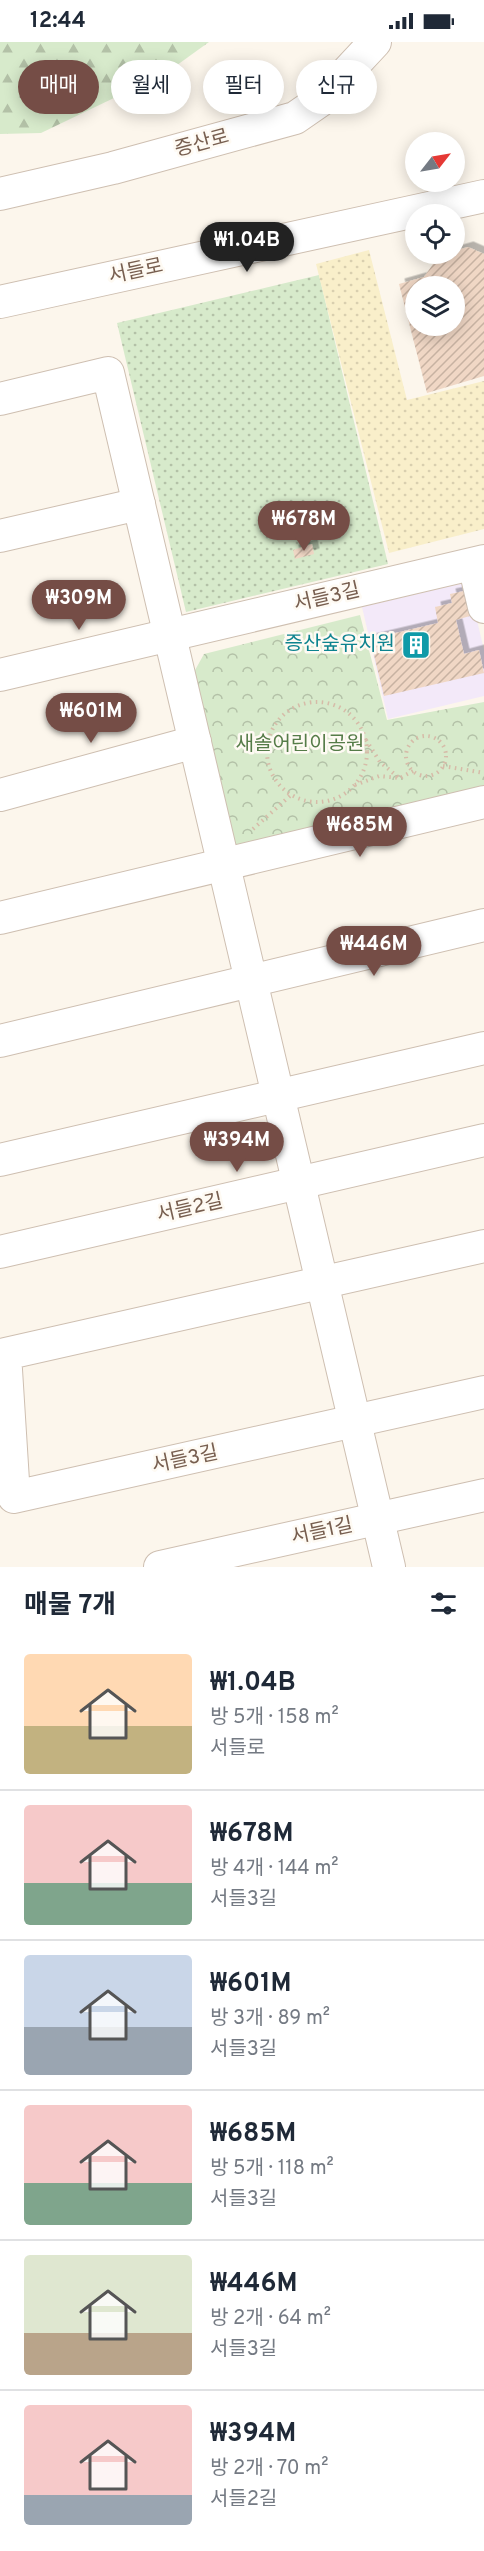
<!DOCTYPE html>
<html lang="ko">
<head>
<meta charset="utf-8">
<style>
  body { margin:0; font-family:Overpass,"Noto Sans KR",sans-serif; background:#f6f6f7; color:#1f2937; height:100vh; display:flex; flex-direction:column; font-size:22px; white-space:nowrap }
  * { box-sizing:border-box; margin:0 }
  p { font-size:20px; color:#747a83 }
  .icon { flex:none; width:33px; height:33px; fill:none; stroke:currentColor; stroke-width:2; stroke-linecap:round; stroke-linejoin:round }
  .map { position:relative; height:1525px; overflow:hidden }
  .side { display:flex; flex-direction:column; background:#fff; flex:1 }
  .side>* { flex:none }
  .top-card { position:absolute; left:18px; top:18px; width:448px; height:54px; display:flex; gap:12px }
  .needle { width:39px; rotate:59deg }
  .buttons { position:absolute; left:405px; top:90px; display:grid; gap:12px }
  .buttons a { display:grid; place-items:center; width:60px; height:60px; border-radius:50%; background:#fff; box-shadow:0 3px 15px #0003; font-size:30px }
  .price { position:absolute; translate:-50% -51px; padding:0 14px; border-radius:21px; background:#754d46; color:#fff; font-size:20px; line-height:39px; filter:drop-shadow(0 2px 3px #0008) }
  .price::after { content:''; position:absolute; left:50%; top:36px; width:18px; height:14px; margin-left:-9px; background:inherit; clip-path:polygon(0 0,100% 0,50% 100%) }
  .price.current { background:#222; color:#fff }
  ul { padding:0; list-style:none }
  li { display:flex; align-items:center; gap:18px; height:150px; padding:0 24px }
  li+li { border-top:2px solid #e0e1e3 }
  li span { display:grid; place-items:center; flex:none; width:168px; height:120px; border-radius:6px; color:#555 }
  li>.icon { margin-inline-start:auto }
  span .icon { width:72px; height:72px; fill:#fffc; stroke-width:1 }
  li b { font-size:26px }
  h2 { display:flex; justify-content:space-between; align-items:center; height:72px; padding:0 24px; font-size:26px }
  .tag { padding:0 21px; border-radius:27px; background:#fff; box-shadow:0 3px 15px #0003; font-size:21px; line-height:54px }
  .tag.current { background:#754d46; color:#fff }
  .status { display:flex; justify-content:space-between; align-items:center; height:42px; padding:0 30px; background:#fff; direction:ltr }
  .status svg { height:16px; fill:currentColor }
  .map>svg:first-child { display:block }
</style>
</head>
<body>
<div class="status"><b>12:44</b><svg viewBox="0 0 49 12"><path d="M0 12V9h3v3zM5 12V6h3v6zM10 12V3h3v9zM15 12V0h3v12zM26 1h20v11H26zM47 4h2v5h-2z"/></svg></div>
<div class="map">
<svg width="484" height="1525" viewBox="0 0 484 1525">
  <defs>
    <pattern id="grass-dots" width="8" height="8" patternUnits="userSpaceOnUse" patternTransform="scale(1.5)"><rect width="8" height="8" fill="#d7eacb"/><path d="M2 2h.1M6 6h.1" fill="none" stroke="#b3c1a7" stroke-width="1.8" stroke-linecap="round"/></pattern>
    <pattern id="forest-firs" width="22" height="20" patternUnits="userSpaceOnUse" patternTransform="scale(1.5)"><rect width="22" height="20" fill="#d7eacb"/><path d="M5 1l3.5 6h-7zM16 11l3.5 6h-7z" fill="#b3c1a7"/></pattern>
    <pattern id="sand-dots" width="8" height="8" patternUnits="userSpaceOnUse" patternTransform="scale(1.5)"><rect width="8" height="8" fill="#f9efca"/><path d="M2 2h.1M6 6h.1" fill="none" stroke="#d9cfaf" stroke-width="1.8" stroke-linecap="round"/></pattern>
    <pattern id="park-crowns" width="20" height="18" patternUnits="userSpaceOnUse" patternTransform="scale(1.5)"><rect width="20" height="18" fill="#d7eacb"/><path d="M2 6a3 3 0 1 1 6 0M12 15a3 3 0 1 1 6 0" fill="none" stroke="#b3c1a7"/></pattern>
    <pattern id="building-hatch" width="6" height="6" patternUnits="userSpaceOnUse" patternTransform="scale(1.5)"><rect width="6" height="6" fill="#f0d7c5"/><path d="M-1 1l2-2M0 6l6-6M5 7l2-2" fill="none" stroke="#c7b2a2"/></pattern>
    <filter id="shadow"><feDropShadow dx="5.5" dy="-5.5" stdDeviation="0" flood-color="#0004"/></filter>
  </defs>
  <rect width="100%" height="100%" fill="#fcf6ec"/>
  <!-- education -->
  <path fill="#f3e9f9" d="M 468,540 L 484,608 L 484,654 L 388,677 L 362,565 Z"/>
  <!-- grass -->
  <path fill="url(#grass-dots)" d="M 319,233 L 388,522 L 186,570 L 117,281 Z"/>
  <!-- forest -->
  <path fill="url(#forest-firs)" d="M 0,0 L 209,0 L 166,31 L 41,91 L 0,92 Z"/>
  <!-- sand -->
  <path fill="url(#sand-dots)" d="M 369,208 L 407,358 L 484,339 L 484,487 L 389,511 L 316,222 Z"/>
  <!-- park -->
  <path fill="url(#park-crowns)" d="M 360,573 L 387,678 L 484,660 L 484,752 L 245,809 L 235,803 L 194,630 L 204,612 Z"/>
  <!-- building -->
  <g fill="url(#building-hatch)" fill-rule="evenodd" filter="url(#shadow)">
    <path d="M 468,205 L 484,212 L 484,334 L 427,351 L 399,242 L 424,235 L 433,222 L 450,212 L 454,212 L 454,209 ZM 416,244 L 454,244 L 454,284 L 416,284 Z"/>
    <path d="M 312,502 L 314,512 L 295,517 L 293,508 Z"/>
    <path d="M 464,549 L 470,574 L 456,578 L 464,612 L 479,608 L 484,631 L 384,654 L 370,597 L 438,581 L 435,565 L 452,561 L 450,552 Z"/>
  </g>
  <g fill="none" stroke-linecap="round" stroke-linejoin="round">
    <!-- minor casing -->
    <g stroke="#cebfb1" stroke-width="34">
      <g id="minor">
        <path d="M 0,152 L 113,126 L 295,76 L 321,58 L 375,0"/>
        <path d="M 0,260 L 484,154"/>
        <path d="M 0,357 L 108,331 L 389,1525"/>
        <path d="M 0,494 L 139,462"/>
        <path d="M 474,522 L 484,565"/>
        <path d="M 0,633 L 484,519"/>
        <path d="M 0,753 L 195,700"/>
        <path d="M 0,876 L 484,760"/>
        <path d="M 0,999 L 484,883"/>
        <path d="M 0,1118 L 484,1006"/>
        <path d="M 484,1204 L 5,1312 L 14,1455 L 484,1350"/>
        <path d="M 0,1210 L 484,1098"/>
        <path d="M 160,1525 L 484,1453"/>
      </g>
    </g>
    <!-- path -->
    <g stroke="#d6bba8" stroke-width="4" stroke-dasharray="1.5 4.5" stroke-linecap="butt">
      <circle cx="317" cy="710" r="50"/>
      <circle cx="426" cy="714" r="20"/>
      <path d="M 366,698 L 380,720 L 398,735"/>
      <path d="M 443,724 L 484,731"/>
      <path d="M 355,743 L 379,734 L 400,736 L 413,729"/>
      <path d="M 253,787 L 291,753"/>
    </g>
    <!-- minor -->
    <use href="#minor" stroke="#fff" stroke-width="32"/>
  </g>
  <!-- icons -->
  <defs>
    <g id="building-square" transform="scale(1.5)"><rect x="-9" y="-9" width="18" height="18" rx="4" fill="#0f9aa8" stroke="#fefaf3"/><path d="M-4-6H4V6H1V3H-1V6H-4ZM-2.5-4.3h1.7v1.8h-1.7ZM.8-4.3h1.7v1.8H.8ZM-2.5-1h1.7V.8h-1.7ZM.8-1h1.7V.8H.8Z" fill="#fff"/></g>
  </defs>
  <g fill-rule="evenodd">
    <use href="#building-square" x="416" y="603"/>
  </g>
  <g text-anchor="middle" dominant-baseline="central" stroke-width="5" stroke-linejoin="round" paint-order="stroke">
    <!-- street labels -->
    <g font-size="20" fill="#775e4f" stroke="#fefaf3">
      <text transform="translate(202 102) rotate(-15)">증산로</text>
      <text transform="translate(136 230) rotate(-12)">서들로</text>
      <text transform="translate(327 556) rotate(-13)">서들3길</text>
      <text transform="translate(190 1167) rotate(-13)">서들2길</text>
      <text transform="translate(185 1418) rotate(-12)">서들3길</text>
      <text transform="translate(322 1490) rotate(-12)">서들1길</text>
    </g>
    <!-- culture labels -->
    <g font-size="20" fill="#0d838f" stroke="#fefaf3" text-anchor="end">
      <text x="395" y="603">증산숲유치원</text>
    </g>
    <!-- park labels -->
    <g font-size="20" fill="#557c48" stroke="#fefaf3">
      <text x="300" y="703">새솔어린이공원</text>
    </g>
  </g>
</svg>
<div class="buttons">
<a><svg class="needle" viewBox="-14 -14 28 28"><path d="M0-13l5 13h-10z" fill="#e53935"/><path d="M0 13l5-13h-10z" fill="#747a83"/></svg></a>
<a><svg class="icon" aria-label="locate" viewBox="0 0 24 24"><circle cx="12" cy="12" r="6"/><path d="M12 2v4M12 18v4M2 12h4M18 12h4"/></svg></a>
<a><svg class="icon" aria-label="layers" viewBox="0 0 24 24"><path d="M12 4l9 5-9 5-9-5zM3 14l9 5 9-5"/></svg></a>
</div>
<b class="price current" style="left:247px;top:231px">₩1.04B</b>
<b class="price" style="left:304px;top:510px">₩678M</b>
<b class="price" style="left:79px;top:589px">₩309M</b>
<b class="price" style="left:91px;top:702px">₩601M</b>
<b class="price" style="left:360px;top:816px">₩685M</b>
<b class="price" style="left:374px;top:935px">₩446M</b>
<b class="price" style="left:237px;top:1131px">₩394M</b>
<div class="top-card">
<a class="tag current">매매</a>
<a class="tag">월세</a>
<a class="tag">필터</a>
<a class="tag">신규</a>
</div>
</div>
<section class="side">
<h2>매물 7개<svg class="icon" aria-label="filters" viewBox="0 0 24 24"><path d="M4 7h16M4 17h16"/><circle cx="9" cy="7" r="2"/><circle cx="15" cy="17" r="2"/></svg></h2>
<ul>
<li><span style="background:linear-gradient(#ffd9b3 60%,#c2b280 0)"><svg class="icon" aria-label="home" viewBox="0 0 24 24"><path d="M3 11l9-7 9 7M6 9v11h12V9"/></svg></span><div><b>₩1.04B</b><p>방 5개 · 158 m²</p><p>서들로</p></div></li>
<li><span style="background:linear-gradient(#f6c9c9 65%,#7fa58c 0)"><svg class="icon" aria-label="home" viewBox="0 0 24 24"><path d="M3 11l9-7 9 7M6 9v11h12V9"/></svg></span><div><b>₩678M</b><p>방 4개 · 144 m²</p><p>서들3길</p></div></li>
<li><span style="background:linear-gradient(#c9d6e8 60%,#9aa5b1 0)"><svg class="icon" aria-label="home" viewBox="0 0 24 24"><path d="M3 11l9-7 9 7M6 9v11h12V9"/></svg></span><div><b>₩601M</b><p>방 3개 · 89 m²</p><p>서들3길</p></div></li>
<li><span style="background:linear-gradient(#f6c9c9 65%,#7fa58c 0)"><svg class="icon" aria-label="home" viewBox="0 0 24 24"><path d="M3 11l9-7 9 7M6 9v11h12V9"/></svg></span><div><b>₩685M</b><p>방 5개 · 118 m²</p><p>서들3길</p></div></li>
<li><span style="background:linear-gradient(#dfe7d0 65%,#b9a48a 0)"><svg class="icon" aria-label="home" viewBox="0 0 24 24"><path d="M3 11l9-7 9 7M6 9v11h12V9"/></svg></span><div><b>₩446M</b><p>방 2개 · 64 m²</p><p>서들3길</p></div></li>
<li><span style="background:linear-gradient(#f6c9c9 75%,#9aa5b1 0)"><svg class="icon" aria-label="home" viewBox="0 0 24 24"><path d="M3 11l9-7 9 7M6 9v11h12V9"/></svg></span><div><b>₩394M</b><p>방 2개 · 70 m²</p><p>서들2길</p></div></li>
</ul>
</section>
</body>
</html>
